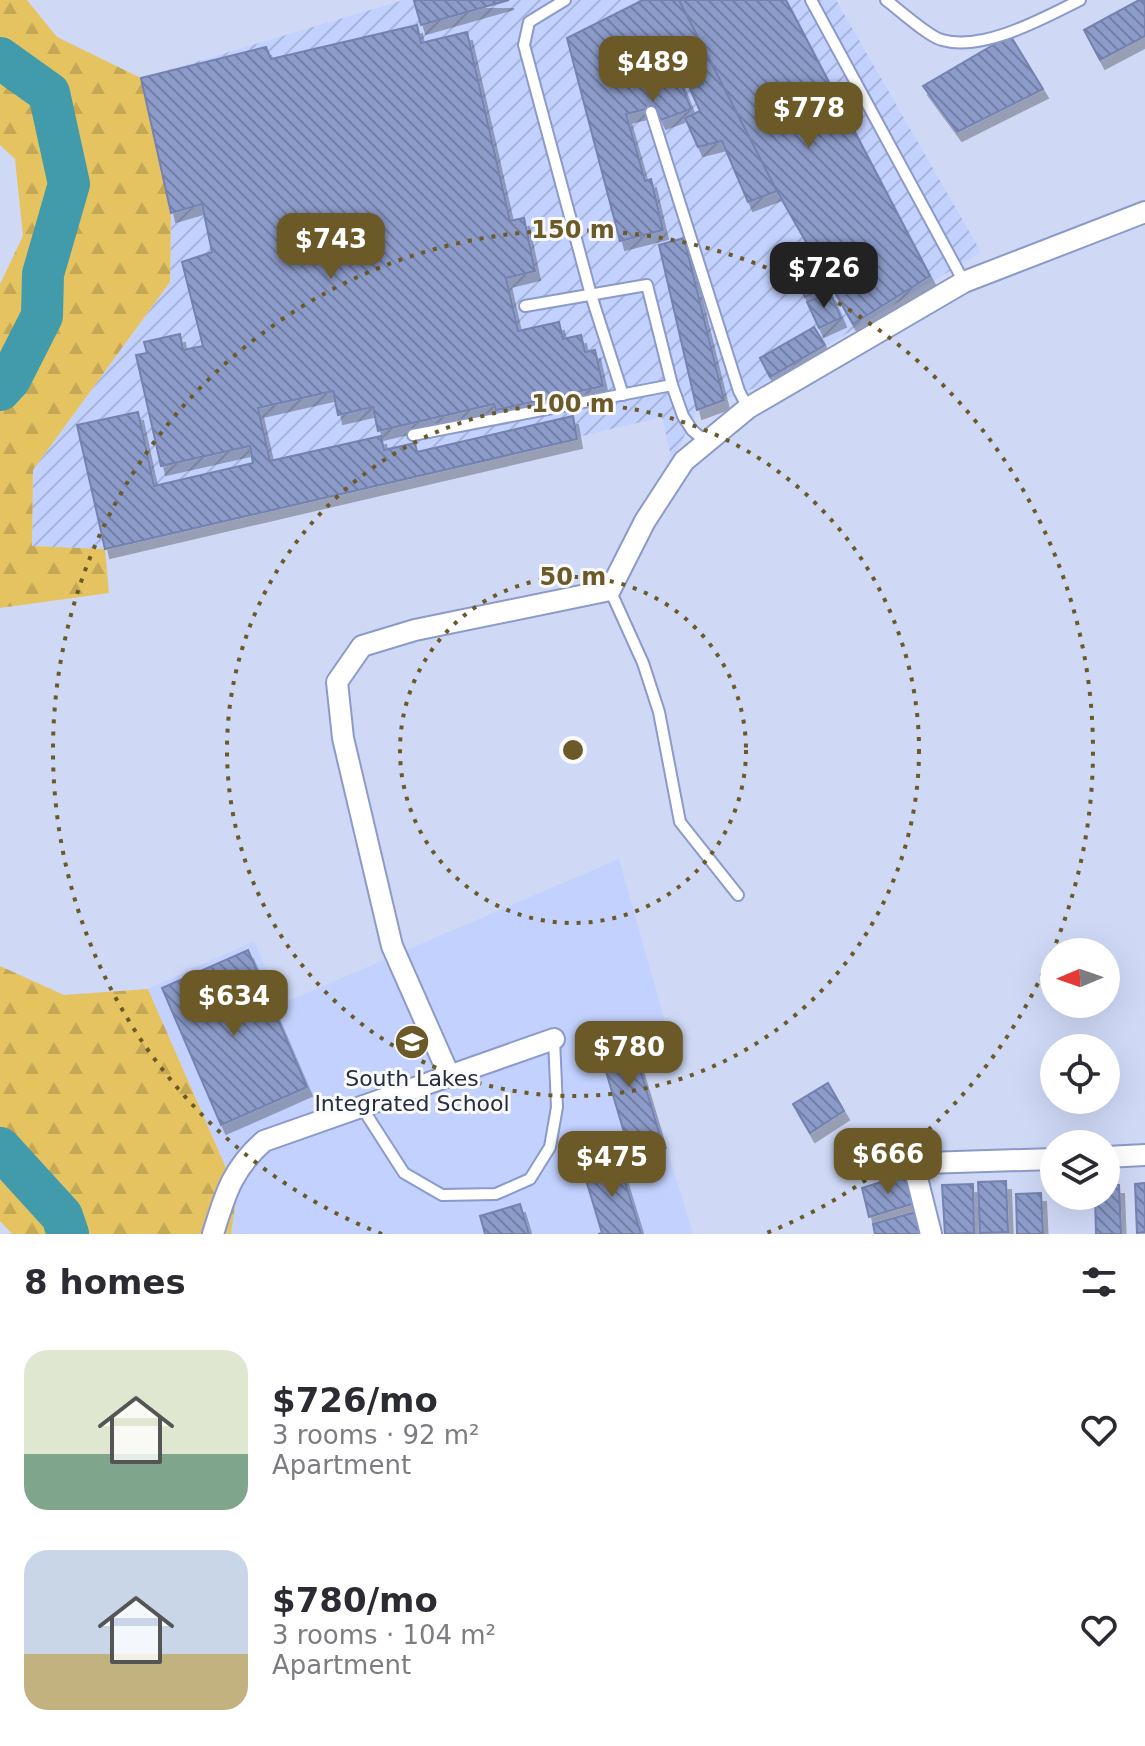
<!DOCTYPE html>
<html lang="en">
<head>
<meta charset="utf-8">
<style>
  body { margin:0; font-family:"DejaVu Sans",sans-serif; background:#f2f2f3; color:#2b2b33; height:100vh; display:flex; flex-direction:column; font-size:30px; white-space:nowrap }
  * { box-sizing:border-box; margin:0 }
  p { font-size:26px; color:#7c7c81 }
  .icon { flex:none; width:44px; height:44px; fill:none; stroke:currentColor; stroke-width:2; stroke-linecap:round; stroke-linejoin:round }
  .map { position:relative; height:1234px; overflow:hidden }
  .details { display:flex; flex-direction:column; background:#fff; flex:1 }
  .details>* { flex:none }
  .needle { width:52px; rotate:268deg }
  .tools { position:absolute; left:1040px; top:938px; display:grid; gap:16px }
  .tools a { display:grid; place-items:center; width:80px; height:80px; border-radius:50%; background:#fff; box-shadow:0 8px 32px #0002; font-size:40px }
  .price { position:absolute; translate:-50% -68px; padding:0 18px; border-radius:16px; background:#6b5a27; color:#fff; font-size:26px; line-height:52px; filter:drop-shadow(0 2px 4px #0008) }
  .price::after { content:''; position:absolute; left:50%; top:48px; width:24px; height:18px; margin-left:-12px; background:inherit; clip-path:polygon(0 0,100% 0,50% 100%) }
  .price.active { background:#222; color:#fff }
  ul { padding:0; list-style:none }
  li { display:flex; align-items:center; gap:24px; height:200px; padding:0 24px }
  li span { display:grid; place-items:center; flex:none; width:224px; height:160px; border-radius:24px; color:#555 }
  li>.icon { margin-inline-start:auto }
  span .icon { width:96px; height:96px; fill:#fffc; stroke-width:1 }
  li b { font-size:34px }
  h2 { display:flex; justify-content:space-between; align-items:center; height:96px; padding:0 24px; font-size:34px }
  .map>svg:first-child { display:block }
</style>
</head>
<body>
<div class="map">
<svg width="1145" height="1234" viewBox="0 0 1145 1234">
  <defs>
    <pattern id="industrial-furrows" width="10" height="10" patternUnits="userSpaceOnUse" patternTransform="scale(2)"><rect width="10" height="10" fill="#c2d1fe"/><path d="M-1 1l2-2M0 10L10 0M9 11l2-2" fill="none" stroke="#a7b4db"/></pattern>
    <pattern id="forest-firs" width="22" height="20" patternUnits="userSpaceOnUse" patternTransform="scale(2)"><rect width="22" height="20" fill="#e5c361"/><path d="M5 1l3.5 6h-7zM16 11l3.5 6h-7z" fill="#c4a855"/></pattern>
    <pattern id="building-back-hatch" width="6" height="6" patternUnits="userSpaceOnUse" patternTransform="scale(2)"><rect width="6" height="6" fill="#8c9bc9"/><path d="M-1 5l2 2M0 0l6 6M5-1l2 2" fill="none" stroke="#727fa5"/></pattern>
    <filter id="shadow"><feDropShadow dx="5" dy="9" stdDeviation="0" flood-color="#0004"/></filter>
  </defs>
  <rect width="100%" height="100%" fill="#cfd9f6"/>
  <!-- built -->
  <path fill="#c2d1fe" d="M 619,859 L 669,1036 L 636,1048 L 693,1234 L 231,1234 L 237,1193 L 148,989 L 254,941 L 281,1004 Z"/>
  <!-- industrial -->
  <path fill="url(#industrial-furrows)" d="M 404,0 L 836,0 L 981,252 L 762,385 L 697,410 L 672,461 L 662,417 L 105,549 L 32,546 L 33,470 L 170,282 L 171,213 L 141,78 Z"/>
  <!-- forest -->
  <g fill="url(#forest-firs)">
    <path d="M 0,0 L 27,0 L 57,37 L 141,78 L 171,213 L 170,282 L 33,470 L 32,546 L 105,549 L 109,593 L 0,608 L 0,284 L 23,236 L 15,159 L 0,145 Z"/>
    <path d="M 0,966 L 64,995 L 148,989 L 237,1193 L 231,1234 L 12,1234 L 0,1221 Z"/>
  </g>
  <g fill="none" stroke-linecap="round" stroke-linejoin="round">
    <!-- river -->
    <g stroke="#419bab" stroke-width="42">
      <path d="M 0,58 L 49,93 L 69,184 L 43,274 L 42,316 L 10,379 L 0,390"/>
      <path d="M 0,1148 L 62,1216 L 68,1234"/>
    </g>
  </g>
  <!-- building -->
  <g fill="url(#building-back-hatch)" stroke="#7482af" stroke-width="2" filter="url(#shadow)">
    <path d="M 418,0 L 509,0 L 421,25 L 414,1 Z"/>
    <path d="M 643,0 L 679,0 L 777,191 L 748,202 L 722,141 L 698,147 L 685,118 L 700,111 L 690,89 L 703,84 L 685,48 L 669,53 L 691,109 L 661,120 L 655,107 L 626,114 L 645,181 L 651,179 L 663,230 L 620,241 L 567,38 Z"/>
    <path d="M 679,0 L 786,0 L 930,276 L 853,324 L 777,191 Z"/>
    <path d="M 1139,0 L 1145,1 L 1145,36 L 1100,60 L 1084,30 Z"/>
    <path d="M 417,25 L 421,43 L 467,32 L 510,221 L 524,218 L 535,271 L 506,278 L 518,331 L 559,322 L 563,339 L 581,335 L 585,352 L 595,350 L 603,386 L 496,410 L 494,404 L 378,431 L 373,407 L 338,415 L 333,391 L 258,408 L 270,461 L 381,436 L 384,450 L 415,443 L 417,452 L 573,416 L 577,439 L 105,549 L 77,425 L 138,412 L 154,486 L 253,463 L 250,446 L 161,466 L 136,355 L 147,353 L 144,342 L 180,334 L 183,350 L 203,346 L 182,262 L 212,252 L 202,204 L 171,213 L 141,78 L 266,47 L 271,59 Z"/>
    <path d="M 1010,35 L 1043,89 L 957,132 L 923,86 Z"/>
    <path d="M 684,238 L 724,400 L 697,410 L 659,245 Z"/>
    <path d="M 805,243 L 826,287 L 805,297 L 784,253 Z"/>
    <path d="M 830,292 L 841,318 L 819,328 L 807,302 Z"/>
    <path d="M 814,327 L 825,345 L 770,377 L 760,358 Z"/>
    <path d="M 248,950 L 307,1087 L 221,1125 L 162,988 Z"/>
    <path d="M 628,1029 L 661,1139 L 629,1149 L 596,1038 Z"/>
    <path d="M 828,1083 L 844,1111 L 810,1133 L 793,1104 Z"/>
    <path d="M 618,1159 L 641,1234 L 598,1234 L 602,1233 L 583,1170 Z"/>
    <path d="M 907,1174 L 915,1203 L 869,1217 L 862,1188 Z"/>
    <path d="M 1006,1181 L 1008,1232 L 980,1233 L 978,1182 Z"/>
    <path d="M 1145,1183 L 1145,1232 L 1137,1233 L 1135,1184 Z"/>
    <path d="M 973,1184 L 974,1233 L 945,1234 L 942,1185 Z"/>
    <path d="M 1106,1185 L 1119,1185 L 1121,1234 L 1096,1234 L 1095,1196 L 1106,1196 Z"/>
    <path d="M 1041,1193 L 1043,1234 L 1017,1234 L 1016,1194 Z"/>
    <path d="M 520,1204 L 529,1234 L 485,1234 L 480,1216 Z"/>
    <path d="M 916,1212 L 922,1234 L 875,1234 L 873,1224 Z"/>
  </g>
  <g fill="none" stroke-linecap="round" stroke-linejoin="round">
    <!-- lane casing -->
    <g stroke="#8b9ac9" stroke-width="14">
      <g id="lane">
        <path d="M 565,0 L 529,22 L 524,45 L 591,295 L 623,395"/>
        <path d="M 811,0 L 964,282"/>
        <path d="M 886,0 C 898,9 929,37 942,40 C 983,52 1044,18 1080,0"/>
        <path d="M 651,112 L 739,391 L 748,408"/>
        <path d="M 525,306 L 647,285 L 672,385 L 683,416 L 692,430 L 706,442"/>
        <path d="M 413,435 L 672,385"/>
        <path d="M 610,590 L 643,663 L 659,712 L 680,822 L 738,895"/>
        <path d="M 361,1106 L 404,1173 L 442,1195 L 496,1194 L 530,1179 L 550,1147 L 557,1107 L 554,1039"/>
      </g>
    </g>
    <!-- street casing -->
    <g stroke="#8b9ac9" stroke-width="24">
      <g id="street">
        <path d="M 449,1075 L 392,946 L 343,738 L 337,682 L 362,646 L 415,630 L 610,590 L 645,521 L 684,461 L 748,408 L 964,282 L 1145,212"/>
        <path d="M 1106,1157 L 1145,1155"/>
        <path d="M 213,1234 C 225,1195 232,1169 264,1141 L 554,1039"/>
        <path d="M 931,1234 L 916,1174 L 919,1167 L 925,1163 L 1054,1159"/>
      </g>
    </g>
    <!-- lane -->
    <use href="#lane" stroke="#fff" stroke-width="10"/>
    <!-- street -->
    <use href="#street" stroke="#fff" stroke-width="20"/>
  </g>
  <!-- distance rings -->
  <g fill="none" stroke="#6b5a27" stroke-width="4" stroke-dasharray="4 8">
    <circle cx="573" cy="750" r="173"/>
    <circle cx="573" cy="750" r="346"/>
    <path d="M382 1234A520 520 0 1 1 764 1234"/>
  </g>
  <!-- icons -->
  <defs>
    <g id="school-disc" transform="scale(1.8)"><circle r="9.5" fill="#6b5a27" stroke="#fafafa"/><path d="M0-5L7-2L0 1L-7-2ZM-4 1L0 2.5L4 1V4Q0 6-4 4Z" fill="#fff"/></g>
  </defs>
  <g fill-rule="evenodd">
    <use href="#school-disc" x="412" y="1042"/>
  </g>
  <g text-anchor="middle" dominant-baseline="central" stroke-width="6" stroke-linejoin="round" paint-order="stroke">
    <!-- poi labels -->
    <g font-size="22" fill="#272d40" stroke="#fafafa">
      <text x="412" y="1078">South Lakes<tspan x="412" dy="25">Integrated School</tspan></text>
    </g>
  </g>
  <circle cx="573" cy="750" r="12" fill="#6b5a27" stroke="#fafafa" stroke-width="4"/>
  <g font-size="24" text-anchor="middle" font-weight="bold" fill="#6b5a27" stroke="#fafafa" stroke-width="6" stroke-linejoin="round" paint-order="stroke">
    <text x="573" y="238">150 m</text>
    <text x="573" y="412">100 m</text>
    <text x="573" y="585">50 m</text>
  </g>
</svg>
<div class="tools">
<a><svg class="needle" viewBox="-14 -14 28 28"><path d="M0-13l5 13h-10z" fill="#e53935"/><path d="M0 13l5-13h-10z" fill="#7c7c81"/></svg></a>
<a><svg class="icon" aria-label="locate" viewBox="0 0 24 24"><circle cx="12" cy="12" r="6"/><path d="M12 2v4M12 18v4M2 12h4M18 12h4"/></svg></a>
<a><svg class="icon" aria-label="layers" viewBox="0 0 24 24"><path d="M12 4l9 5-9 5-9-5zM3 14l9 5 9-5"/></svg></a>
</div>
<b class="price" style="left:653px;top:104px">$489</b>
<b class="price" style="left:809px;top:150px">$778</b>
<b class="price" style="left:331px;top:281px">$743</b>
<b class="price active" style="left:824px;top:310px">$726</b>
<b class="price" style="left:234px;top:1038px">$634</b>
<b class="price" style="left:629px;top:1089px">$780</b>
<b class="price" style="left:888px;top:1196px">$666</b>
<b class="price" style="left:612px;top:1199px">$475</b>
</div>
<section class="details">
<h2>8 homes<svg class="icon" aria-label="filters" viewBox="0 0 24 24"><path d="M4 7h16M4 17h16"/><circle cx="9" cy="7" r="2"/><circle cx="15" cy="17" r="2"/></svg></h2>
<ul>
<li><span style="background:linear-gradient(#dfe7d0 65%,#7fa58c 0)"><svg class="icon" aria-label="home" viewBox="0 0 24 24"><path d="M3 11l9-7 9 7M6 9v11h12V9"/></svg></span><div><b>$726/mo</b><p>3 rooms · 92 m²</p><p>Apartment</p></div><svg class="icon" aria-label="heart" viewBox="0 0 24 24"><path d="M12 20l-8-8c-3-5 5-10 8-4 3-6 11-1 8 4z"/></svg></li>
<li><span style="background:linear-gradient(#c9d6e8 65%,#c2b280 0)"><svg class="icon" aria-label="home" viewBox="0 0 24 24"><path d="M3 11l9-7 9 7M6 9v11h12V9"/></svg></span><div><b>$780/mo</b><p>3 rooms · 104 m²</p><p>Apartment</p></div><svg class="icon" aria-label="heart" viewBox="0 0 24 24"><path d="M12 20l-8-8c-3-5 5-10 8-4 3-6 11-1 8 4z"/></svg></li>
</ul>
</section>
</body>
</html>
